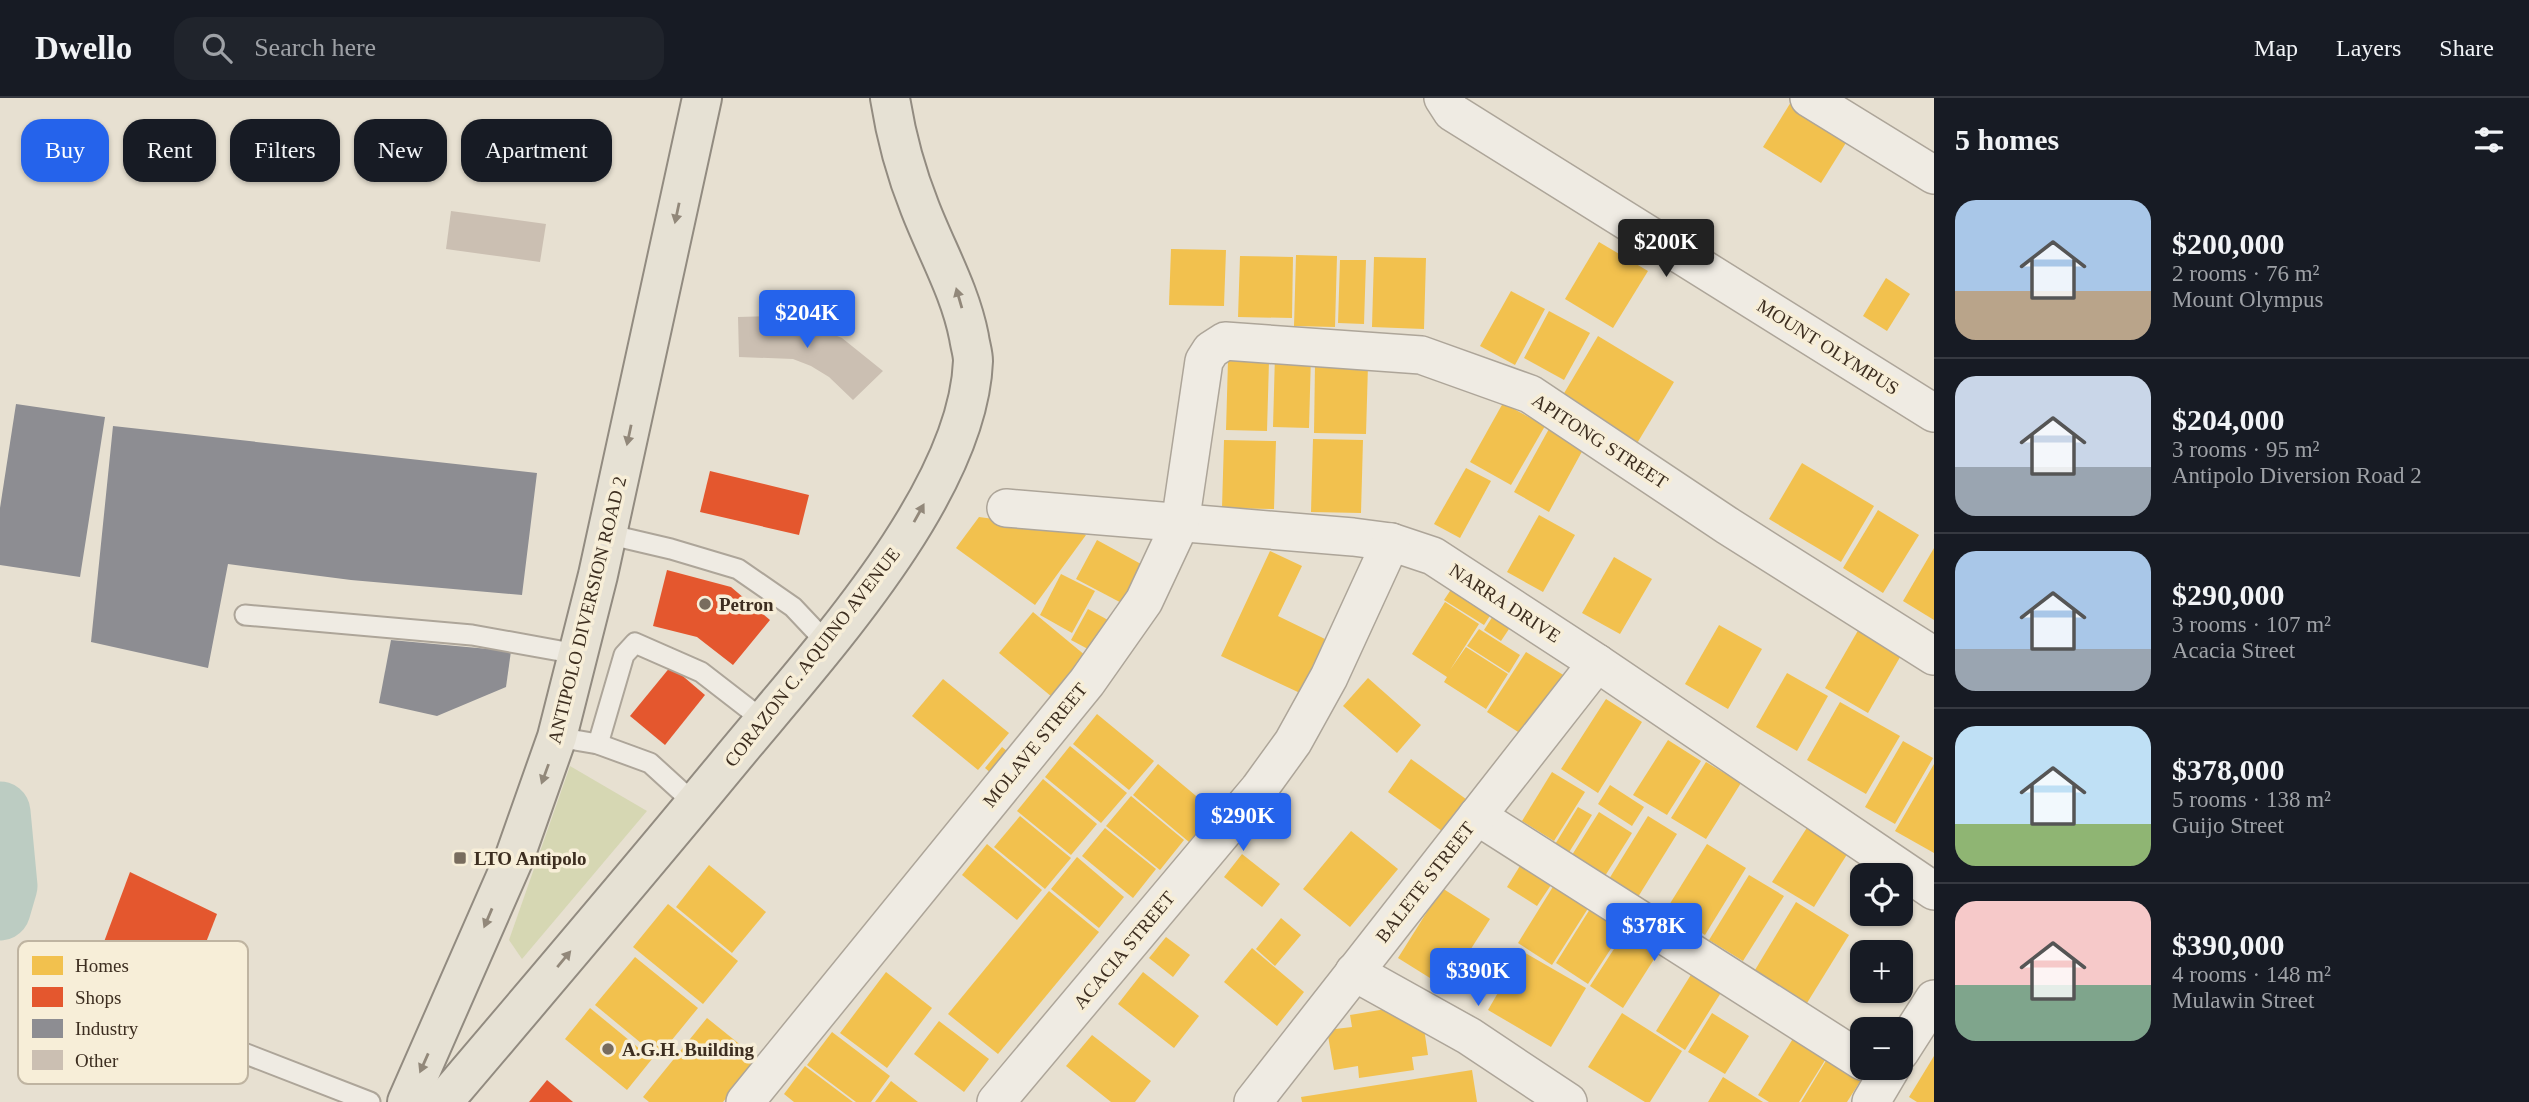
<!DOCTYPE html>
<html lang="en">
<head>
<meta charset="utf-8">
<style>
  body { margin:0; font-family:Georgia,serif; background:#20242c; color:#f1f3f6; height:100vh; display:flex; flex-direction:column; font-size:26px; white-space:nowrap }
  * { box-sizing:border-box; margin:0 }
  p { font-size:23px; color:#9ea1a6 }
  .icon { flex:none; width:38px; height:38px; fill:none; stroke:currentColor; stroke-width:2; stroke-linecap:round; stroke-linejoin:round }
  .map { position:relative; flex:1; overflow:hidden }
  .sheet { display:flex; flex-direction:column; background:#171b24; width:595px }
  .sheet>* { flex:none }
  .top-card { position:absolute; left:21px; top:21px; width:665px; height:63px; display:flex; gap:14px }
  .tools { position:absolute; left:1850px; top:765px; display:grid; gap:14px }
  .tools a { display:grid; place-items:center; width:63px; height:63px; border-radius:14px; background:#171b24; box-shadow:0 2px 5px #0004; font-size:35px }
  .price { position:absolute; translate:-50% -60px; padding:0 16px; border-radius:7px; background:#2563eb; color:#fff; font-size:23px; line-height:46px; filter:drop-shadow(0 2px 4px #0008) }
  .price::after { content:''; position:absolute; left:50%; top:42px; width:21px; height:16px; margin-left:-10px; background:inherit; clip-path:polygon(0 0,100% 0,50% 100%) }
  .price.selected { background:#222; color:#fff }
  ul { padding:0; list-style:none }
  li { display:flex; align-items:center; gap:21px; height:175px; padding:0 21px }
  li+li { border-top:2px solid #363941 }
  li span { display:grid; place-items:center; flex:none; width:196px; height:140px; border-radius:21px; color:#555 }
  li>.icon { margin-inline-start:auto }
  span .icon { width:84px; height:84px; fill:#fffc; stroke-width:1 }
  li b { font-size:30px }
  h2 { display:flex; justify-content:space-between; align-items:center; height:84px; padding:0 21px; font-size:30px }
  .pill { padding:0 24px; border-radius:21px; background:#171b24; box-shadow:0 2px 5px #0004; font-size:24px; line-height:63px }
  .pill.selected { background:#2563eb; color:#fff }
  header { display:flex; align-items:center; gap:42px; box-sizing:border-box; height:98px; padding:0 35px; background:#171b24; border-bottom:2px solid #363941 }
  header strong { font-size:33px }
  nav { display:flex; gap:38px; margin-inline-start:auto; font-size:24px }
  .search { width:490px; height:63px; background:#20242c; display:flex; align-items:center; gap:18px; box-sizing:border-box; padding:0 24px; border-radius:21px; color:#9ea1a6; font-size:26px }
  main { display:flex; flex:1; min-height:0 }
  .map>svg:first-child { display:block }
</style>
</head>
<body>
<header>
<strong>Dwello</strong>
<div class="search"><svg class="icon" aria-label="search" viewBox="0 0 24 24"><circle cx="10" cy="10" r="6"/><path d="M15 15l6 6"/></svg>Search here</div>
<nav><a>Map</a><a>Layers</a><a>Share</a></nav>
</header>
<main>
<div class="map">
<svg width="1934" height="1004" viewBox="0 0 1934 1004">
  <rect width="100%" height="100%" fill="#e7e0d1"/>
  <!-- green -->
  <path fill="#d6d7b3" d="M 570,668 L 647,713 L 522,861 L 509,842 Z"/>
  <!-- homes -->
  <g fill="#f2c14e">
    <path d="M 1791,4 L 1849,40 L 1821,85 L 1763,49 Z"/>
    <path d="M 1599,144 L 1648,173 L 1613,230 L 1565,201 Z"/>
    <path d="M 1171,151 L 1226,152 L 1224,208 L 1169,207 Z"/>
    <path d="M 1296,157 L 1337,158 L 1335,229 L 1294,228 Z"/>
    <path d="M 1240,158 L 1293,159 L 1292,220 L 1238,219 Z"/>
    <path d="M 1374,159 L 1426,160 L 1424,231 L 1372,229 Z"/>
    <path d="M 1340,162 L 1366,162 L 1364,226 L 1338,225 Z"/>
    <path d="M 1886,180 L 1910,196 L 1887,233 L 1863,218 Z"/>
    <path d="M 1511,193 L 1545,211 L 1515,267 L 1480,248 Z"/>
    <path d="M 1549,213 L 1590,235 L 1564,282 L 1524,260 Z"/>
    <path d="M 1598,238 L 1674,284 L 1636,347 L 1560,302 Z"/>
    <path d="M 1275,256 L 1311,257 L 1309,330 L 1273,329 Z"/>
    <path d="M 1228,262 L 1269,263 L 1267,333 L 1226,332 Z"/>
    <path d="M 1315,266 L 1368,267 L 1366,336 L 1314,335 Z"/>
    <path d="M 1503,305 L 1545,328 L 1511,387 L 1470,364 Z"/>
    <path d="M 1550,329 L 1585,348 L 1549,414 L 1514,394 Z"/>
    <path d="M 1313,341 L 1363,342 L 1361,415 L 1311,414 Z"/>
    <path d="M 1224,342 L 1276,343 L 1274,411 L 1222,410 Z"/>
    <path d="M 1802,365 L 1874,408 L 1841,464 L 1769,421 Z"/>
    <path d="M 1466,370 L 1491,383 L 1460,440 L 1434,426 Z"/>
    <path d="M 1878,412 L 1919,437 L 1883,495 L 1843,470 Z"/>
    <path d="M 1539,417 L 1575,437 L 1543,494 L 1507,474 Z"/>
    <path d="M 979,419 L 1077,432 L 1086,437 L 1035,507 L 956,450 Z"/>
    <path d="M 1097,442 L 1152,472 L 1131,510 L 1076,481 Z"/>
    <path d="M 1934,450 L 1934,522 L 1903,503 Z"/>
    <path d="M 1270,453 L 1302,468 L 1278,518 L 1325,541 L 1300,595 L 1221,558 Z"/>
    <path d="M 1614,459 L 1652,481 L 1620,536 L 1582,515 Z"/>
    <path d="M 1061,476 L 1095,493 L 1072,535 L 1040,517 Z"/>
    <path d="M 1454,487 L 1493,513 L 1484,527 L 1444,502 Z"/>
    <path d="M 1445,504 L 1479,526 L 1450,572 L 1466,549 L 1508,576 L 1486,611 L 1444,584 L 1447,579 L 1412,556 Z"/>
    <path d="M 1498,510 L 1515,522 L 1501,543 L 1484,532 Z"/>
    <path d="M 1088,511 L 1117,527 L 1101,558 L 1071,542 Z"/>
    <path d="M 1033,514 L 1086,558 L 1052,599 L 999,555 Z"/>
    <path d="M 1719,527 L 1762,551 L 1728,611 L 1685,586 Z"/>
    <path d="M 1860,529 L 1903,554 L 1868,615 L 1825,590 Z"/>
    <path d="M 1479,531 L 1520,557 L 1509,575 L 1467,548 Z"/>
    <path d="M 1526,554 L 1565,578 L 1526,639 L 1487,614 Z"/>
    <path d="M 1787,575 L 1828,598 L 1797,653 L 1756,629 Z"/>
    <path d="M 1368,580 L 1421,627 L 1397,655 L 1343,608 Z"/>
    <path d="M 943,581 L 1009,635 L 978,672 L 912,618 Z"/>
    <path d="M 1606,601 L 1642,624 L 1598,695 L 1561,671 Z"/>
    <path d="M 1840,604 L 1900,638 L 1866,696 L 1807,662 Z"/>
    <path d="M 1097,616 L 1154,663 L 1129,692 L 1073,646 Z"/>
    <path d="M 1668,642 L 1701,663 L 1667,717 L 1633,697 Z"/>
    <path d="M 1903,643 L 1933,660 L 1895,726 L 1865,709 Z"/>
    <path d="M 1070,648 L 1127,695 L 1101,725 L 1045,679 Z"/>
    <path d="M 1002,649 L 1017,661 L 999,682 L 985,670 Z"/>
    <path d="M 1411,661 L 1470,704 L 1446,736 L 1388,694 Z"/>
    <path d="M 1706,664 L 1741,685 L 1706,741 L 1671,720 Z"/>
    <path d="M 1158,666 L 1214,713 L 1189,744 L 1133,697 Z"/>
    <path d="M 1934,666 L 1934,755 L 1895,733 Z"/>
    <path d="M 1552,674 L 1585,694 L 1554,743 L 1522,723 Z"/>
    <path d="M 1043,681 L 1097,726 L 1071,757 L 1017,713 Z"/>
    <path d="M 1610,687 L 1644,709 L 1632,728 L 1598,706 Z"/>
    <path d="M 1131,698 L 1184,742 L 1160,772 L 1106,728 Z"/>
    <path d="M 1578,709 L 1592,717 L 1568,756 L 1554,748 Z"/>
    <path d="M 1599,714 L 1632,735 L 1605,778 L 1572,757 Z"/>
    <path d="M 1020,718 L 1071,760 L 1045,791 L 994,749 Z"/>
    <path d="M 1648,718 L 1677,736 L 1638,799 L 1609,781 Z"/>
    <path d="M 1810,725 L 1851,750 L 1814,809 L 1772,784 Z"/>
    <path d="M 1105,730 L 1156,771 L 1133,800 L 1082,758 Z"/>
    <path d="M 1351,733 L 1398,771 L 1350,829 L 1303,791 Z"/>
    <path d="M 987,746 L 1042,792 L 1017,822 L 962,777 Z"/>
    <path d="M 1707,746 L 1746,770 L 1705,837 L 1666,812 Z"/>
    <path d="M 1242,756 L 1280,786 L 1262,809 L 1224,779 Z"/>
    <path d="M 1526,758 L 1557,778 L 1537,808 L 1507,789 Z"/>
    <path d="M 1077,759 L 1124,799 L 1099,830 L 1051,791 Z"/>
    <path d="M 709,767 L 766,814 L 732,855 L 676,809 Z"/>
    <path d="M 1749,777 L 1784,798 L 1743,863 L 1709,842 Z"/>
    <path d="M 1559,779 L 1594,801 L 1552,867 L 1518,845 Z"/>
    <path d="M 1442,790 L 1490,821 L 1446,890 L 1398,860 Z"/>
    <path d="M 1049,793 L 1099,834 L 998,956 L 948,916 Z"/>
    <path d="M 1796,804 L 1849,837 L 1807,905 L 1755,872 Z"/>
    <path d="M 668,806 L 738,863 L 703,906 L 633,849 Z"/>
    <path d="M 1590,811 L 1623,832 L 1588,886 L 1556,865 Z"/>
    <path d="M 1281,820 L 1301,837 L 1275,868 L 1256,851 Z"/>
    <path d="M 1632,823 L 1665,844 L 1623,910 L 1590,888 Z"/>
    <path d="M 1166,839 L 1190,857 L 1173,879 L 1149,860 Z"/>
    <path d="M 1252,850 L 1304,894 L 1277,928 L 1224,884 Z"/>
    <path d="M 1522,853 L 1586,890 L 1551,949 L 1488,912 Z"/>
    <path d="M 635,859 L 698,910 L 658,959 L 595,907 Z"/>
    <path d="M 1697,867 L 1727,885 L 1685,952 L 1656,933 Z"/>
    <path d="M 886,874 L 932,910 L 887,970 L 840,935 Z"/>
    <path d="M 1143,874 L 1199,918 L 1174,950 L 1118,906 Z"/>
    <path d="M 1404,908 L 1422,917 L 1428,957 L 1412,959 L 1414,972 L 1359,980 L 1358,968 L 1334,972 L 1327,932 L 1352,929 L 1350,917 Z"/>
    <path d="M 590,910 L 652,961 L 627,992 L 565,941 Z"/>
    <path d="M 1622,915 L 1682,953 L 1650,1004 L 1645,1004 L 1588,969 Z"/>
    <path d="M 1712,915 L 1749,938 L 1725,976 L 1688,954 Z"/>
    <path d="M 707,920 L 758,961 L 723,1004 L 649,1004 L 643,999 Z"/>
    <path d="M 939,923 L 989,961 L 964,994 L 914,956 Z"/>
    <path d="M 832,934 L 890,978 L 871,1004 L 856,1004 L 807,967 Z"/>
    <path d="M 1092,937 L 1151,983 L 1135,1004 L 1111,1004 L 1066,968 Z"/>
    <path d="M 1794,939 L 1827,959 L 1799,1004 L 1769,1004 L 1758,997 Z"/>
    <path d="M 1934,958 L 1934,1004 L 1917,1004 L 1909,999 Z"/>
    <path d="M 1827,961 L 1861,982 L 1847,1004 L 1801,1004 Z"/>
    <path d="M 805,968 L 853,1004 L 794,1004 L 784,996 Z"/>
    <path d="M 1472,972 L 1477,1004 L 1302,1004 L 1301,999 Z"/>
    <path d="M 1723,979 L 1763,1004 L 1708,1004 Z"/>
    <path d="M 891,983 L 918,1004 L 875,1004 Z"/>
  </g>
  <!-- shops -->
  <g fill="#e4572e">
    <path d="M 710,373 L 809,397 L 799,437 L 700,414 Z"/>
    <path d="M 667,472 L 731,489 L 770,522 L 733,567 L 697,539 L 653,528 Z"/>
    <path d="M 671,568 L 705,597 L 665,647 L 630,618 Z"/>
    <path d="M 130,774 L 217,816 L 152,984 L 60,962 Z"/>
    <path d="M 547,982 L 573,1004 L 529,1004 Z"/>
  </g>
  <!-- industry -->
  <g fill="#8d8d92">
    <path d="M 16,306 L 105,319 L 80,479 L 0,467 L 0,410 Z"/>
    <path d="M 113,328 L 537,375 L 522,497 L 351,482 L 228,466 L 208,570 L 91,544 Z"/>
    <path d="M 391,542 L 511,553 L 506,589 L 437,618 L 379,605 Z"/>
  </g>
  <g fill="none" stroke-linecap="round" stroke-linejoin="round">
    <!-- river -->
    <path stroke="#bcccc2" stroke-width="61" d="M 0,714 L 7,788 L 0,812"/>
  </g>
  <!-- building -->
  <g fill="#cbbfb2">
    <path d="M 451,113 L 546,126 L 540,164 L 446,151 Z"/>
    <path d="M 770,218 L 797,221 L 842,240 L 883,273 L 853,302 L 829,279 L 811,268 L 793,261 L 739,259 L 738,219 Z"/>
  </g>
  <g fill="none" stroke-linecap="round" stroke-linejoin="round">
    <!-- service casing -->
    <g stroke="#ada599" stroke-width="23">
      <g id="service">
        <path d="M 607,436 L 671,451 L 738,471 L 793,509 L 827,545"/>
        <path d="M 245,517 L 472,537 L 577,556"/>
        <path d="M 557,639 L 598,646 L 650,665 L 695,706"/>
        <path d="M 598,646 L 624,557 L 635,545 L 701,574 L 763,622"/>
        <path d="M 192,935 L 370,1004"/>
      </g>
    </g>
    <!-- minor casing -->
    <g stroke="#ada599" stroke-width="40">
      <g id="minor">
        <path d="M 1443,0 L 1452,14 L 1934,315"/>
        <path d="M 1809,0 L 1934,77"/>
        <path d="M 1006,410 L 1353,439 L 1391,444 L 1433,458 L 1597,565 L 1934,793"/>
        <path d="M 1477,718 L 1862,963"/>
        <path d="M 1354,874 L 1469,938 L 1568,1004"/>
        <path d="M 1900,954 L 1934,901"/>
        <path d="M 745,1004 L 1087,584 L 1144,503 L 1180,426 L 1204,263 L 1211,252 L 1225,243 L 1421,257 L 1530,296 L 1728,428 L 1934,558"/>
        <path d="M 996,1004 L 1259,691 L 1293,644 L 1329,579 L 1391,444"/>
        <path d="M 1253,1004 L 1597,565"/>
        <path d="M 1871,1004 L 1891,970"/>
      </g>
    </g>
    <!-- primary casing -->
    <g stroke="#928b80" stroke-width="42">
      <g id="primary">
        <path d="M 407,1004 L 515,758 L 557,639 L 598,477 L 702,0"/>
        <path d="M 443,1004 C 538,892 633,781 726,668 C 810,565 968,399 973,263 C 973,255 970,247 969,239 C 960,193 937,154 920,110 C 906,75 896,38 890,0"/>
      </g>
    </g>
    <!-- service -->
    <use href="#service" stroke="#efebe3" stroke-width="19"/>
    <!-- minor -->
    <use href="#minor" stroke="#efebe3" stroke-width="37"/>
    <!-- primary -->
    <use href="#primary" stroke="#e6e1d4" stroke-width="38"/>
  </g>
  <!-- one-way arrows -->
  <defs><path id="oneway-solid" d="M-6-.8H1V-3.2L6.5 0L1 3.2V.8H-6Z" transform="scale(1.75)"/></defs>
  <g fill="#92887a">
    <use href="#oneway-solid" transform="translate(677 115) rotate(102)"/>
    <use href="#oneway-solid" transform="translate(959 200) rotate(-106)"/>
    <use href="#oneway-solid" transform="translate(629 337) rotate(102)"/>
    <use href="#oneway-solid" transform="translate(919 415) rotate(-61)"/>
    <use href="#oneway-solid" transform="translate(545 676) rotate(110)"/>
    <use href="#oneway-solid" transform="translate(488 820) rotate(113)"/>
    <use href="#oneway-solid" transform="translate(564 861) rotate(-50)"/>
    <use href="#oneway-solid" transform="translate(424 965) rotate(114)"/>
  </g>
  <!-- markers -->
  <g fill="#786c5e" stroke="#f7eed8" stroke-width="2.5">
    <circle cx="705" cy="506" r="7"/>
    <rect x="453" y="753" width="14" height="14" rx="3.5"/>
    <circle cx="608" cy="951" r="7"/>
  </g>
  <g text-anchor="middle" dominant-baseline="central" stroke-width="7" stroke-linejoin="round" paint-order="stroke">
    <!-- street labels -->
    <g font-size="19" fill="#3d2e20" stroke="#f7eed8">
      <text transform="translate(1828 249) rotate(32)">MOUNT OLYMPUS</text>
      <text transform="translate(1600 343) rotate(33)">APITONG STREET</text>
      <text transform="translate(1505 505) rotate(33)">NARRA DRIVE</text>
      <text transform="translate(587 512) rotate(-76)">ANTIPOLO DIVERSION ROAD 2</text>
      <text transform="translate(812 559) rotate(-52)">CORAZON C. AQUINO AVENUE</text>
      <text transform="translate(1035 647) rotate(-51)">MOLAVE STREET</text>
      <text transform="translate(1425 784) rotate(-52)">BALETE STREET</text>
      <text transform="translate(1124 852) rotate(-50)">ACACIA STREET</text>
    </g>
    <!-- poi labels -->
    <g font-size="19" font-weight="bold" fill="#3d2e20" stroke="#f7eed8" text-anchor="start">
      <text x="719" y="506">Petron</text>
      <text x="474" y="760">LTO Antipolo</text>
      <text x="622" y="951">A.G.H. Building</text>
    </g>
  </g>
  <!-- legend -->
  <rect x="18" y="843" width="230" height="143" rx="10" fill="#f7eed8" stroke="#bfb4a1" stroke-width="2"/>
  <rect x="32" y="858" width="31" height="19" fill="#f2c14e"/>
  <rect x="32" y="889" width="31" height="20" fill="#e4572e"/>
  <rect x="32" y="921" width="31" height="19" fill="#8d8d92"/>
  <rect x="32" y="952" width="31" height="20" fill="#cbbfb2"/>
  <g font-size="19" fill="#3d2e20">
    <text x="75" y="874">Homes</text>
    <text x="75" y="906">Shops</text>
    <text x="75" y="937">Industry</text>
    <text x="75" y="969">Other</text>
  </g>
</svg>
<div class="tools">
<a><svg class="icon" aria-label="locate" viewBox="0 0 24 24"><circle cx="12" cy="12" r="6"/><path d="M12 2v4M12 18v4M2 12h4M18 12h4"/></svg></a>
<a>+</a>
<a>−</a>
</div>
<b class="price selected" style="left:1666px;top:181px">$200K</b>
<b class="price" style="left:807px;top:252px">$204K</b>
<b class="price" style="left:1243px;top:755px">$290K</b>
<b class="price" style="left:1654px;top:865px">$378K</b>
<b class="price" style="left:1478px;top:910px">$390K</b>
<div class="top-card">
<a class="pill selected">Buy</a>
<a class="pill">Rent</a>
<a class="pill">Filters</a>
<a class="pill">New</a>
<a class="pill">Apartment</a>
</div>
</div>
<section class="sheet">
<h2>5 homes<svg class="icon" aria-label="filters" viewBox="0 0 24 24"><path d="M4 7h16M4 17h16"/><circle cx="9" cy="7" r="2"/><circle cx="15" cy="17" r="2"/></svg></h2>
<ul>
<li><span style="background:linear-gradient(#a9c7e8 65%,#b9a48a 0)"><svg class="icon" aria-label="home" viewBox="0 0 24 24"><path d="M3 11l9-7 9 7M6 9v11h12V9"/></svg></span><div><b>$200,000</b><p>2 rooms · 76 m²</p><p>Mount Olympus</p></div></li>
<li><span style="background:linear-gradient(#c9d6e8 65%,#9aa5b1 0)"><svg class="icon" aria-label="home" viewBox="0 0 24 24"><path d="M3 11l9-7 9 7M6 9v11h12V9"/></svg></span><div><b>$204,000</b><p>3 rooms · 95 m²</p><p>Antipolo Diversion Road 2</p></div></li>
<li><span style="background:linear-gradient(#a9c7e8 70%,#9aa5b1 0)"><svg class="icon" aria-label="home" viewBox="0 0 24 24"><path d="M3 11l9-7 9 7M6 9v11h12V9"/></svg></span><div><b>$290,000</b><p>3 rooms · 107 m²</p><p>Acacia Street</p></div></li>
<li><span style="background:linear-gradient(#bfe0f5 70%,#8fb573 0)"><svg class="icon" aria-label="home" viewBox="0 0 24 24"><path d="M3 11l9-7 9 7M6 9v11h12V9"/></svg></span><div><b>$378,000</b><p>5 rooms · 138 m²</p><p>Guijo Street</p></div></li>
<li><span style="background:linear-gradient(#f6c9c9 60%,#7fa58c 0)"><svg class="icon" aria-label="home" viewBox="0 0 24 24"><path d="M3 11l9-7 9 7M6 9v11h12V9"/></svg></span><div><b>$390,000</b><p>4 rooms · 148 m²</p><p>Mulawin Street</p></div></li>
</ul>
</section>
</main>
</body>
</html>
